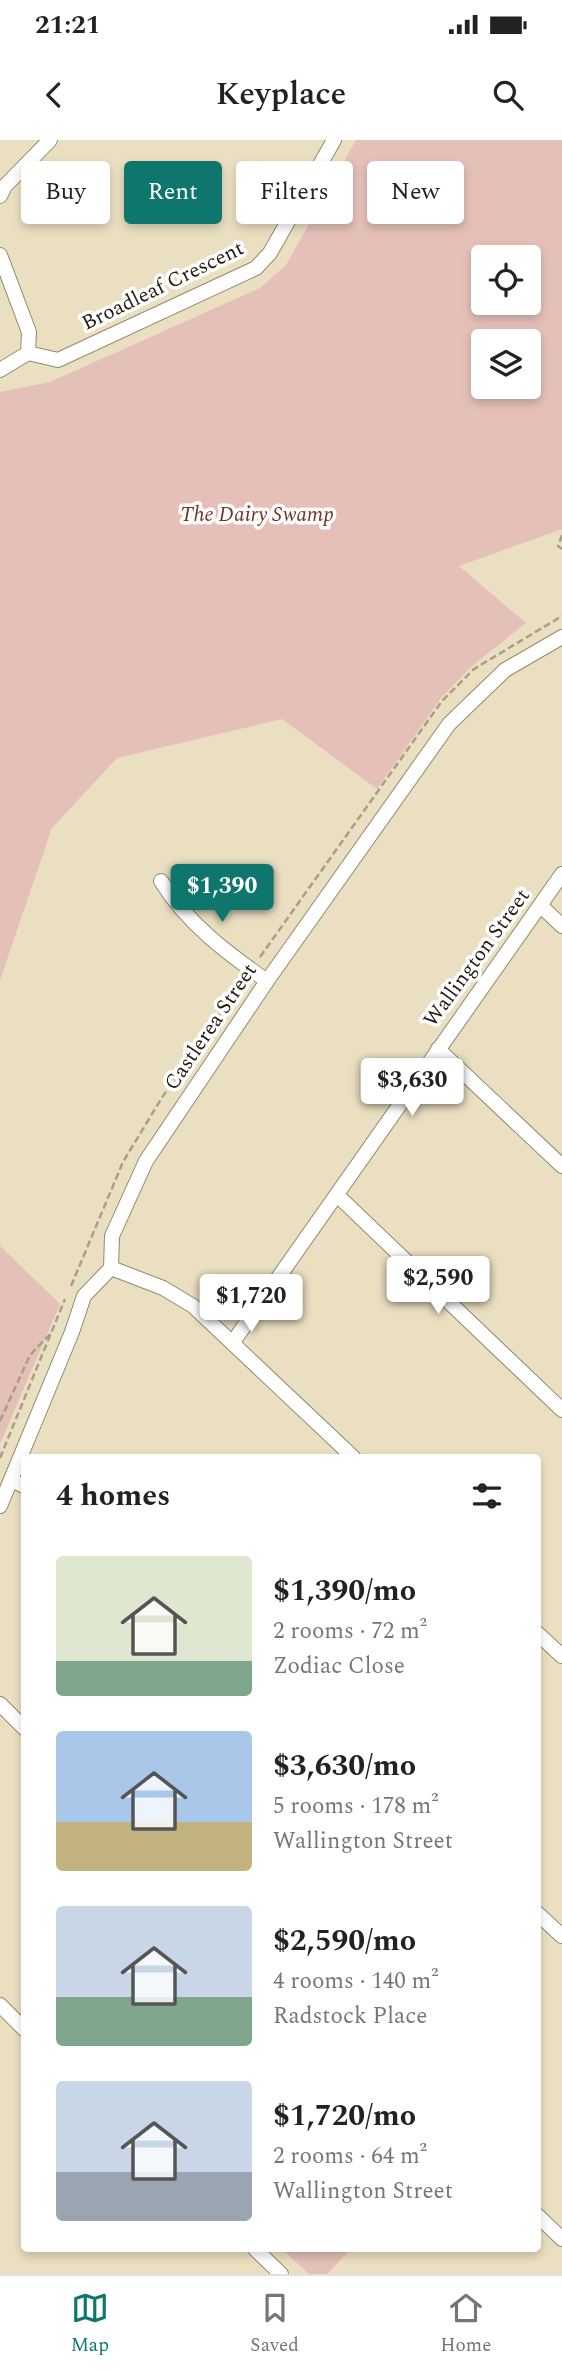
<!DOCTYPE html>
<html lang="en">
<head>
<meta charset="utf-8">
<style>
  body { margin:0; font-family:Spectral,serif; background:#f6f6f6; color:#222; height:100vh; display:flex; flex-direction:column; font-size:26px; white-space:nowrap }
  * { box-sizing:border-box; margin:0 }
  p { font-size:23px; color:#767676 }
  .icon { flex:none; width:38px; height:38px; fill:none; stroke:currentColor; stroke-width:2; stroke-linecap:round; stroke-linejoin:round }
  .map { position:relative; flex:1; overflow:hidden }
  .side { position:absolute; left:21px; top:1314px; width:520px; height:798px; display:flex; flex-direction:column; background:#fff; border-radius:7px; box-shadow:0 4px 10px #0003 }
  .side>* { flex:none }
  .guide { position:absolute; left:21px; top:21px; width:522px; height:63px; display:flex; gap:14px }
  .tools { position:absolute; left:471px; top:105px; display:grid; gap:14px }
  .tools a { display:grid; place-items:center; width:70px; height:70px; border-radius:7px; background:#fff; box-shadow:0 4px 10px #0003; font-size:35px }
  .price { position:absolute; translate:-50% -60px; padding:0 16px; border-radius:7px; background:#fff; color:#222; font-size:23px; line-height:46px; filter:drop-shadow(0 2px 4px #0008) }
  .price::after { content:''; position:absolute; left:50%; top:42px; width:21px; height:16px; margin-left:-10px; background:inherit; clip-path:polygon(0 0,100% 0,50% 100%) }
  .price.active { background:#0f766e; color:#fff }
  ul { padding:0; list-style:none }
  li { display:flex; align-items:center; gap:21px; height:175px; padding:0 35px }
  li span { display:grid; place-items:center; flex:none; width:196px; height:140px; border-radius:7px; color:#555 }
  li>.icon { margin-inline-start:auto }
  span .icon { width:84px; height:84px; fill:#fffc; stroke-width:1 }
  li b { font-size:30px }
  h2 { display:flex; justify-content:space-between; align-items:center; height:84px; padding:0 35px; font-size:30px }
  .chip { padding:0 24px; border-radius:7px; background:#fff; box-shadow:0 4px 10px #0003; font-size:24px; line-height:63px }
  .chip.active { background:#0f766e; color:#fff }
  .status { display:flex; justify-content:space-between; align-items:center; height:49px; padding:0 35px; background:#fff; direction:ltr }
  .status svg { height:19px; fill:currentColor }
  header { display:flex; justify-content:space-between; align-items:center; height:91px; padding:0 35px; background:#fff; font-size:32px; font-weight:600 }
  .tabs { display:flex; justify-content:space-around; align-items:center; height:98px; border-top:2px solid #e0e0e0; background:#fff; font-size:19px; color:#767676 }
  .tabs a { display:grid; justify-items:center; gap:4px }
  .tabs .active { color:#0f766e }
  .map>svg:first-child { display:block }
</style>
</head>
<body>
<div class="status"><b>21:21</b><svg viewBox="0 0 49 12"><path d="M0 12V9h3v3zM5 12V6h3v6zM10 12V3h3v9zM15 12V0h3v12zM26 1h20v11H26zM47 4h2v5h-2z"/></svg></div>
<header><svg class="icon" aria-label="back" viewBox="0 0 24 24"><path d="M15 5l-7 7 7 7"/></svg>Keyplace<svg class="icon" aria-label="search" viewBox="0 0 24 24"><circle cx="10" cy="10" r="6"/><path d="M15 15l6 6"/></svg></header>
<div class="map">
<svg width="562" height="2134" viewBox="0 0 562 2134">
  <rect width="100%" height="100%" fill="#ebdfc1"/>
  <!-- green -->
  <g fill="#e4c0b8" fill-rule="evenodd">
    <path d="M 356,0 L 562,0 L 562,389 L 459,426 L 526,483 L 472,526 L 441,558 L 377,649 L 282,579 L 117,618 L 52,688 L 0,840 L 0,252 L 50,242 L 260,148 L 286,125 ZM 483,117 L 528,117 L 528,163 L 483,163 ZM 483,201 L 528,201 L 528,247 L 483,247 Z"/>
    <path d="M 0,1106 L 60,1164 L 0,1304 Z"/>
    <path d="M 282,2109 L 351,2109 L 327,2134 L 309,2134 Z"/>
  </g>
  <g fill="none" stroke-linecap="round" stroke-linejoin="round">
    <!-- street casing -->
    <g stroke="#94896d" stroke-width="16">
      <g id="street">
        <path d="M 0,56 L 5,46 L 50,0"/>
        <path d="M 0,115 L 29,192 L 28,213 L 0,230"/>
        <path d="M 28,213 L 58,220 L 256,128 L 270,113 L 334,0"/>
        <path d="M 161,741 C 187,783 227,813 267,841"/>
        <path d="M 541,766 L 562,786"/>
        <path d="M 438,909 L 562,1026"/>
        <path d="M 338,1056 L 562,1270"/>
        <path d="M 111,1128 L 163,1148 L 193,1166 L 354,1318"/>
        <path d="M 233,1202 L 562,734"/>
        <path d="M 11,1340 L 24,1346"/>
        <path d="M 0,1366 L 72,1192 L 84,1156 L 111,1128 L 112,1096 L 146,1021 L 267,841 L 449,584 L 505,530 L 562,497"/>
        <path d="M 537,1493 L 562,1516"/>
        <path d="M 0,1564 L 24,1588"/>
        <path d="M 537,1773 L 562,1796"/>
        <path d="M 0,1865 L 24,1889"/>
        <path d="M 537,2075 L 562,2099"/>
        <path d="M 255,2109 L 281,2134"/>
      </g>
    </g>
    <!-- path -->
    <g stroke="#a89f87" stroke-width="2.5" stroke-dasharray="7 3.5" stroke-linecap="butt">
      <path d="M 562,395 L 558,406 L 562,409"/>
      <path d="M 260,817 L 442,561 L 474,529 L 562,476"/>
      <path d="M 71,1146 L 123,1022 L 161,959 L 242,843"/>
      <path d="M 0,1281 L 30,1215 L 50,1194"/>
      <path d="M 0,1318 L 65,1159"/>
    </g>
    <!-- street -->
    <use href="#street" stroke="#fff" stroke-width="14"/>
  </g>
  <g text-anchor="middle" dominant-baseline="central" stroke-width="7" stroke-linejoin="round" paint-order="stroke">
    <!-- street labels -->
    <g font-size="21" fill="#201b10" stroke="#fff">
      <text transform="translate(163 146) rotate(-26)">Broadleaf Crescent</text>
      <text transform="translate(477 818) rotate(-54)">Wallington Street</text>
      <text transform="translate(211 887) rotate(-56)">Castlerea Street</text>
    </g>
    <!-- park labels -->
    <g font-size="21" font-style="italic" fill="#753123" stroke="#fff">
      <text x="257" y="375">The Dairy Swamp</text>
    </g>
  </g>
</svg>
<div class="tools">
<a><svg class="icon" aria-label="locate" viewBox="0 0 24 24"><circle cx="12" cy="12" r="6"/><path d="M12 2v4M12 18v4M2 12h4M18 12h4"/></svg></a>
<a><svg class="icon" aria-label="layers" viewBox="0 0 24 24"><path d="M12 4l9 5-9 5-9-5zM3 14l9 5 9-5"/></svg></a>
</div>
<b class="price active" style="left:222px;top:784px">$1,390</b>
<b class="price" style="left:412px;top:978px">$3,630</b>
<b class="price" style="left:438px;top:1176px">$2,590</b>
<b class="price" style="left:251px;top:1194px">$1,720</b>
<div class="guide">
<a class="chip">Buy</a>
<a class="chip active">Rent</a>
<a class="chip">Filters</a>
<a class="chip">New</a>
</div>
<section class="side">
<h2>4 homes<svg class="icon" aria-label="filters" viewBox="0 0 24 24"><path d="M4 7h16M4 17h16"/><circle cx="9" cy="7" r="2"/><circle cx="15" cy="17" r="2"/></svg></h2>
<ul>
<li><span style="background:linear-gradient(#dfe7d0 75%,#7fa58c 0)"><svg class="icon" aria-label="home" viewBox="0 0 24 24"><path d="M3 11l9-7 9 7M6 9v11h12V9"/></svg></span><div><b>$1,390/mo</b><p>2 rooms · 72 m²</p><p>Zodiac Close</p></div></li>
<li><span style="background:linear-gradient(#a9c7e8 65%,#c2b280 0)"><svg class="icon" aria-label="home" viewBox="0 0 24 24"><path d="M3 11l9-7 9 7M6 9v11h12V9"/></svg></span><div><b>$3,630/mo</b><p>5 rooms · 178 m²</p><p>Wallington Street</p></div></li>
<li><span style="background:linear-gradient(#c9d6e8 65%,#7fa58c 0)"><svg class="icon" aria-label="home" viewBox="0 0 24 24"><path d="M3 11l9-7 9 7M6 9v11h12V9"/></svg></span><div><b>$2,590/mo</b><p>4 rooms · 140 m²</p><p>Radstock Place</p></div></li>
<li><span style="background:linear-gradient(#c9d6e8 65%,#9aa5b1 0)"><svg class="icon" aria-label="home" viewBox="0 0 24 24"><path d="M3 11l9-7 9 7M6 9v11h12V9"/></svg></span><div><b>$1,720/mo</b><p>2 rooms · 64 m²</p><p>Wallington Street</p></div></li>
</ul>
</section>
</div>
<nav class="tabs">
<a class="active"><svg class="icon" aria-label="map" viewBox="0 0 24 24"><path d="M3 6l6-2 6 2 6-2v14l-6 2-6-2-6 2zM9 4v14M15 6v14"/></svg>Map</a>
<a><svg class="icon" aria-label="saved" viewBox="0 0 24 24"><path d="M7 4h10v16l-5-4-5 4z"/></svg>Saved</a>
<a><svg class="icon" aria-label="home" viewBox="0 0 24 24"><path d="M3 11l9-7 9 7M6 9v11h12V9"/></svg>Home</a>
</nav>
</body>
</html>
